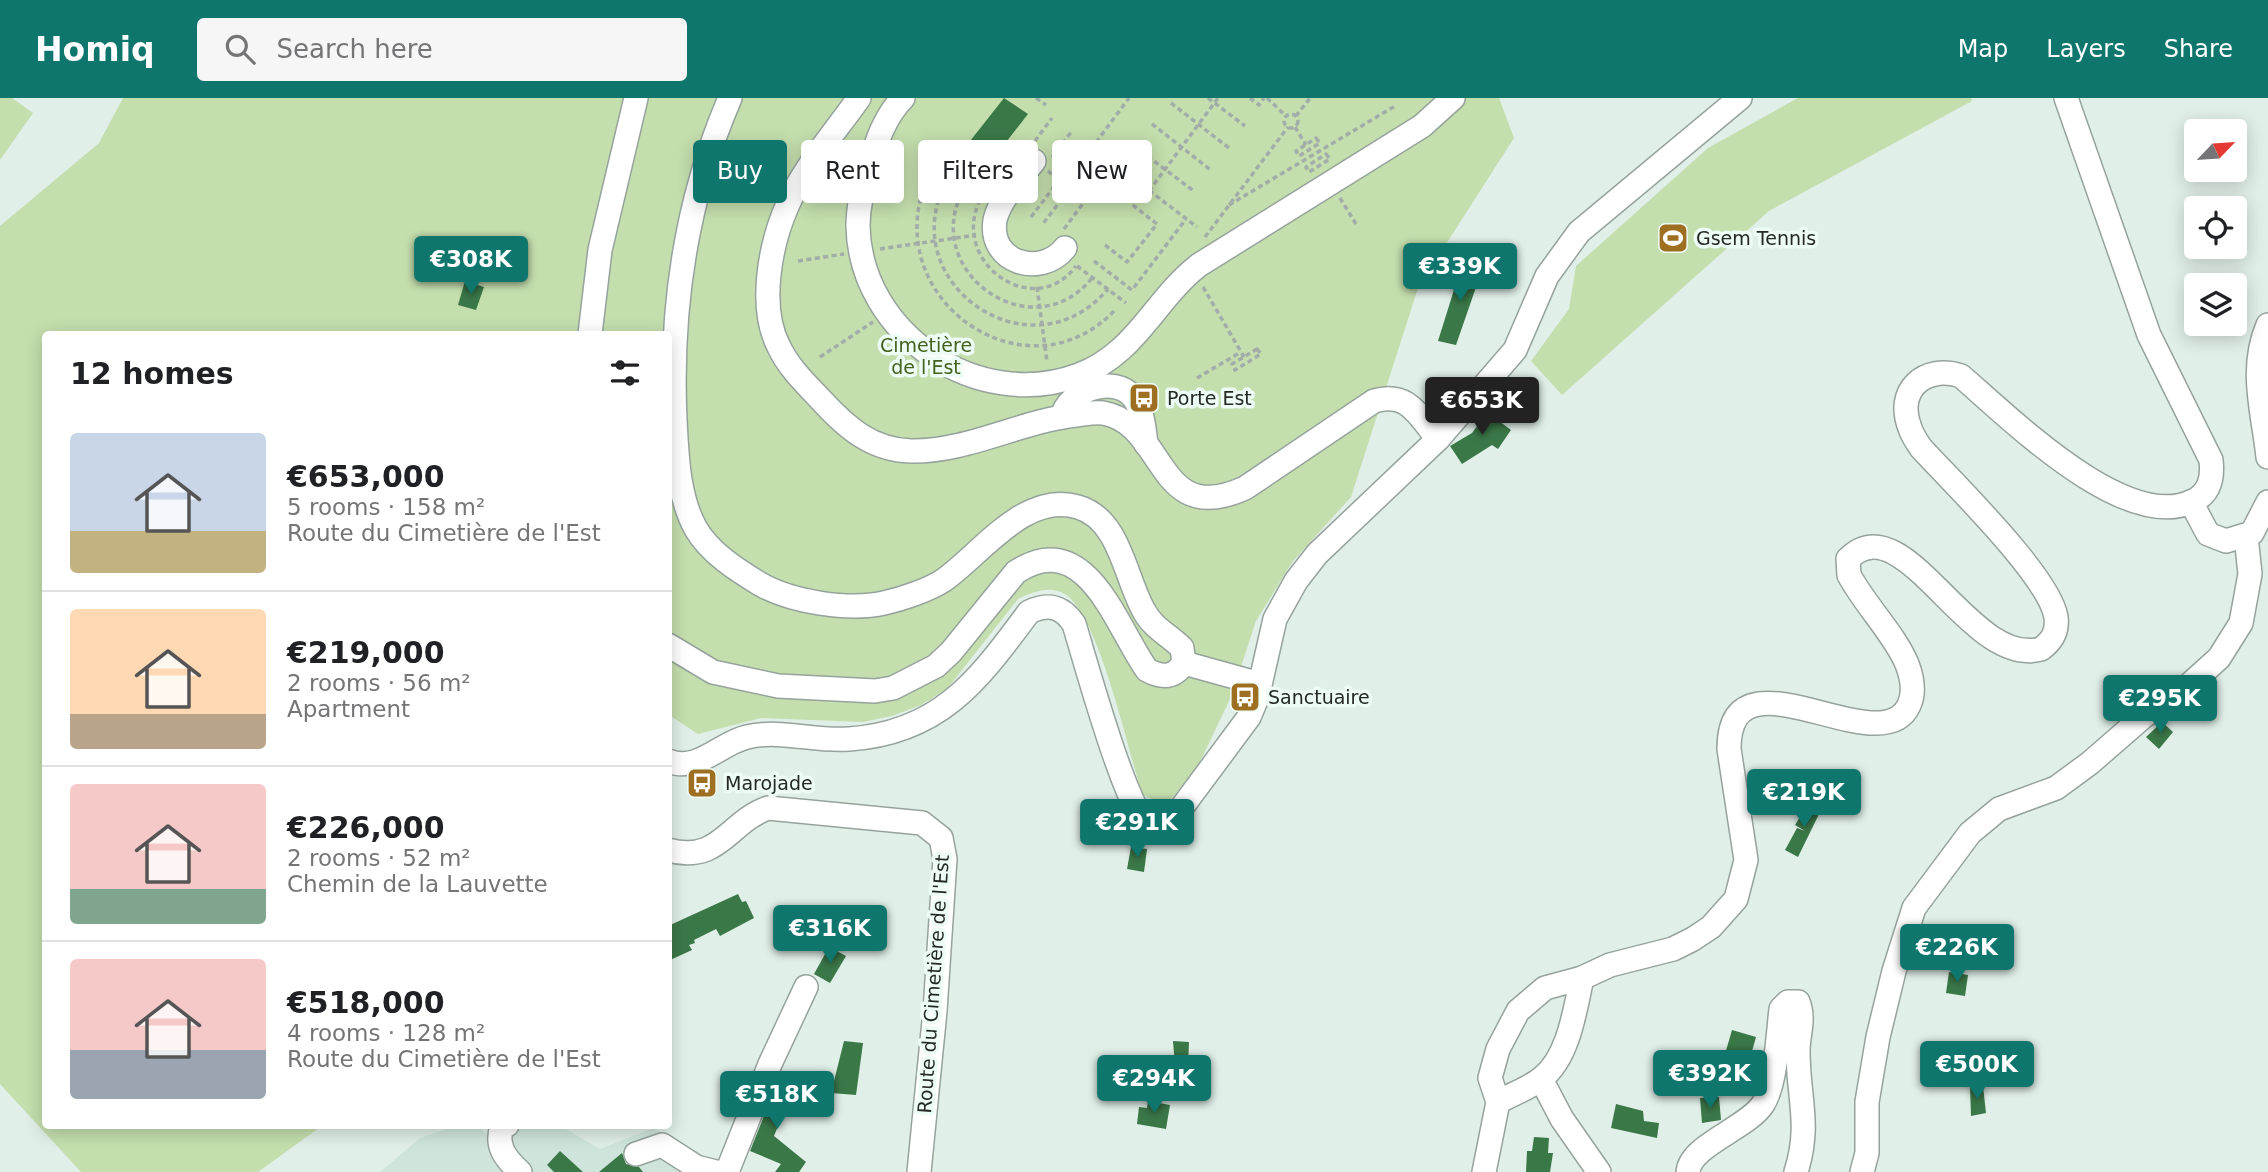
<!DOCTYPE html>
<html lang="en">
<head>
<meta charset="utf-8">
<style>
  body { margin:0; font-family:"DejaVu Sans",sans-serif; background:#f6f6f6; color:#202124; height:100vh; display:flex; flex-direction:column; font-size:26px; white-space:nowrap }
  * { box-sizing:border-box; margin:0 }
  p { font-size:23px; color:#757577 }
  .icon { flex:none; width:38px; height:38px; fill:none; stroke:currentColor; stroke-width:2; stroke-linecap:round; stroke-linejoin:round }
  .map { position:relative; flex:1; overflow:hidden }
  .sheet { position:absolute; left:42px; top:233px; width:630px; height:798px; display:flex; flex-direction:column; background:#fff; border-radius:7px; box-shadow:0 4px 18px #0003 }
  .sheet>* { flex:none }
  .hud { position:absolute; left:693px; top:42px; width:665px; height:63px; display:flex; gap:14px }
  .needle { width:46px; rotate:65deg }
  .tools { position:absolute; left:2184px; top:21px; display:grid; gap:14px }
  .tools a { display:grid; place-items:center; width:63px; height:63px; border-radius:7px; background:#fff; box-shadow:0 4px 18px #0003; font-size:35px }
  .price { position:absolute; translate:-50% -60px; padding:0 16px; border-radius:7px; background:#0f766e; color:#fff; font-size:23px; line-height:46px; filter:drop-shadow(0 2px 4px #0008) }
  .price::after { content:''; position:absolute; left:50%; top:42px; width:21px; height:16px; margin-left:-10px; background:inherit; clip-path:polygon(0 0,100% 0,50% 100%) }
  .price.active { background:#222; color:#fff }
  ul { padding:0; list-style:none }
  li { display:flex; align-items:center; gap:21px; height:175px; padding:0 28px }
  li+li { border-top:2px solid #e0e0e0 }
  li span { display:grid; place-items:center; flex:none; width:196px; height:140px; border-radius:7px; color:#555 }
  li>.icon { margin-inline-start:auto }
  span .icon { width:84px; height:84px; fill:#fffc; stroke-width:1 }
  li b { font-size:30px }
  h2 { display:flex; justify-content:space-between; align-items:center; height:84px; padding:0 28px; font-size:30px }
  .pill { padding:0 24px; border-radius:7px; background:#fff; box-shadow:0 4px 18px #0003; font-size:24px; line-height:63px }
  .pill.active { background:#0f766e; color:#fff }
  header { display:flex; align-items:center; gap:42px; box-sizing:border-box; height:98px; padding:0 35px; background:#0f766e; color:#fff }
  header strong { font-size:33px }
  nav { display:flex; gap:38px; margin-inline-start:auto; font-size:24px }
  .search { width:490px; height:63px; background:#f6f6f6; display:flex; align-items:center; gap:18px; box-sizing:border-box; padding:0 24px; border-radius:7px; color:#757577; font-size:26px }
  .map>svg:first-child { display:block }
</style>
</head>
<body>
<header>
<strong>Homiq</strong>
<div class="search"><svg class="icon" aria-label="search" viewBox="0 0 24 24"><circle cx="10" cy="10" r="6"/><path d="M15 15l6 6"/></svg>Search here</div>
<nav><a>Map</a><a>Layers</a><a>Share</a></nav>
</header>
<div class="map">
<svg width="2268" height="1074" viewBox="0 0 2268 1074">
  <rect width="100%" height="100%" fill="#e0efe8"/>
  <!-- built -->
  <path fill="#cfe5db" d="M 458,1027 L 477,1027 L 491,1041 L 502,1027 L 559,1027 L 600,1051 L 653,1030 L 714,1063 L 718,1074 L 380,1074 L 420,1040 Z"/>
  <!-- green -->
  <g fill="#c4dead">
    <path d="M 0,0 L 12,0 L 33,15 L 0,62 Z"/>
    <path d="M 123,0 L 1499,0 L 1514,40 L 1418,190 L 1351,399 L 1293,463 L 1256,523 L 1231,599 L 1197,670 L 1169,703 L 1155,703 L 1142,696 C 1128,651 1101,528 1069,499 C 1054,486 1034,493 1018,501 L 947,591 L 921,607 L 892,618 L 863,624 L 761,620 L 698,636 L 669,617 L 668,236 L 46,236 L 46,1027 L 323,1027 L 258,1074 L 81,1074 L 0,986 L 0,128 L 99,45 Z"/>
    <path d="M 1798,0 L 1971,0 L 1972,3 L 1769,113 L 1562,297 L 1531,263 L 1569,211 L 1576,168 L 1708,50 Z"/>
  </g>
  <!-- building -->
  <g fill="#3b7848">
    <path d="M 1004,0 L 1028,16 L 986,70 L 963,52 Z"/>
    <path d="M 1463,163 L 1483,169 L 1456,247 L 1438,243 Z"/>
    <path d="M 465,183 L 484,189 L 476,212 L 458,207 Z"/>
    <path d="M 1491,309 L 1503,317 L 1499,323 L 1511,332 L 1498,351 L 1492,347 L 1462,366 L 1450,348 L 1472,335 Z"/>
    <path d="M 2162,624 L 2173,634 L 2159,651 L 2146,639 Z"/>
    <path d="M 1810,703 L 1822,710 L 1798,759 L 1785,752 L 1797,730 L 1805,733 L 1795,727 Z"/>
    <path d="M 1131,749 L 1147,751 L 1144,774 L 1127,771 Z"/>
    <path d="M 738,796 L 742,804 L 746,803 L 754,820 L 720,838 L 716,831 L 694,842 L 695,845 L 689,847 L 692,852 L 668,863 L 668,828 Z"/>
    <path d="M 829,849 L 846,858 L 830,885 L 814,876 Z"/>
    <path d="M 1949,874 L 1968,877 L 1965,898 L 1946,895 Z"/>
    <path d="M 1732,932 L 1756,939 L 1747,971 L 1723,963 Z"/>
    <path d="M 844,943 L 863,945 L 856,997 L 831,995 Z"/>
    <path d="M 1173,943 L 1189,944 L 1188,968 L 1175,969 Z"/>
    <path d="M 780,978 L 796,984 L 774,1038 L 806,1064 L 799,1074 L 775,1074 L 781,1066 L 750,1053 Z"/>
    <path d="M 1970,988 L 1983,988 L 1986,1015 L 1971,1018 Z"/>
    <path d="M 1719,999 L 1721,1022 L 1702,1025 L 1700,1000 Z"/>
    <path d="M 1148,1003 L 1170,1007 L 1166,1031 L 1137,1026 L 1139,1009 L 1147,1010 Z"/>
    <path d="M 1616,1006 L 1643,1013 L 1644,1023 L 1659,1025 L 1657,1040 L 1611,1030 Z"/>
    <path d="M 1534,1039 L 1549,1040 L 1548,1055 L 1553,1055 L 1550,1074 L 1526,1074 L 1527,1053 L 1532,1053 Z"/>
    <path d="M 560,1053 L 583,1074 L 554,1074 L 547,1067 Z"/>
    <path d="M 622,1055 L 626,1066 L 639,1069 L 643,1074 L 599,1074 Z"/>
  </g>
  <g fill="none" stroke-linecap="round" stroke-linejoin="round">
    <!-- minor casing -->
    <g stroke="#96a39d" stroke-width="26">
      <g id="minor">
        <path d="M 859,0 C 835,34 805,68 788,106 C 770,146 758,209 779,249 C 789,270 806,286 822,303 C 847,330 872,352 911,353 C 967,354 1021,323 1076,317 C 1085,316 1094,314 1103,315 C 1167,326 1155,431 1245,390 L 1374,303 C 1408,293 1418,317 1438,341"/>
        <path d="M 903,0 C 884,19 876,46 868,71 C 863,90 858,108 858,128 C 860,236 978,315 1079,277 C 1137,255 1154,202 1199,167 L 1422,28 L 1453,0"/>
        <path d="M 1034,63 C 1021,80 1000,100 995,122 C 988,165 1041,180 1065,150"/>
        <path d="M 2268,227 C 2249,271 2263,313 2268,359"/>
        <path d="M 590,236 L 600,152 L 636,0"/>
        <path d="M 1062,319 C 1068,292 1114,276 1133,299 C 1143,311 1144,331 1146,346"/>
        <path d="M 2191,404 L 2208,436 L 2226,443 L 2252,435 L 2268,404"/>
        <path d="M 668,547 L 713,574 L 778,588 L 875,593 L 893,590 L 936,568 L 951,554 L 1016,474 C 1087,428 1116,529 1147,572 C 1162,580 1174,580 1184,565 L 1182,550 C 1169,537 1153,530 1144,513 C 1125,480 1120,421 1078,409 C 1025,393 982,455 944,482 C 929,492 902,501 884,505 C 849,513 791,504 760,486 C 737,472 710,455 696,431 C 678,399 677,358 675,322 C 670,212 686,102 730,0"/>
        <path d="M 1184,565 L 1260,586"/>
        <path d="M 668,663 C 698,675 720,645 747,639 C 781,631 815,644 849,641 C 941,635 979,581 1029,514 C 1049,505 1062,508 1074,526 C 1083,555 1127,716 1147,724 C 1158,729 1167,722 1177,716 L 1249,619 L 1257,600 L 1275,521 L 1296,483 L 1317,456 L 1438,341 L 1515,252 L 1547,178 L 1579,134 L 1740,0"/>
        <path d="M 668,752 C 720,766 728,724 768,710 L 922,725 L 941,740 L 945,761 L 935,913 L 919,1074"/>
        <path d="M 1541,981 L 1562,1021 L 1599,1074"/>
        <path d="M 1498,1004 C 1512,996 1530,990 1542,980 C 1569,959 1575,911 1582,880"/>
        <path d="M 507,1027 L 502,1029 C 495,1048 506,1061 520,1074"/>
        <path d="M 636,1056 L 662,1047 L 696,1069 L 716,1074"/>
        <path d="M 727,1074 L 770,966 L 806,889"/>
        <path d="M 1484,1074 L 1498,1004 L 1490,980 L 1498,951 L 1518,913 L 1545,890 L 1582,880 L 1610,867 L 1673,851 L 1693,841 L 1711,829 L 1736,801 L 1746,762 L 1729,651 C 1729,543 1881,669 1909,607 C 1915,594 1912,579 1907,566 C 1895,537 1865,507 1849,477 L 1848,461 C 1905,404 1969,571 2041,551 C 2052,543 2058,534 2056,519 C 2049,478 1953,385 1921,350 C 1917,344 1912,337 1910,330 C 1895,293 1924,266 1961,278 C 2010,320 2126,436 2193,403 C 2210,395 2213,379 2211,362 L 2149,237 L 2066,0"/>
        <path d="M 1688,1074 C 1690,1047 1748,1030 1763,1006 C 1776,986 1778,936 1781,911 L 1788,904 L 1798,904 C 1805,921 1798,936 1798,953 C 1798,1000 1811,1026 1796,1074"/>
        <path d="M 1862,1074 L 1867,1055 L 1867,1004 L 1878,939 L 1894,873 L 1914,810 L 1970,735 L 1999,711 L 2056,690 L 2090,665 L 2144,618 L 2177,598 L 2219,560 L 2241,525 L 2250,476 L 2246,438"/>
      </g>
    </g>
    <!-- path -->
    <g stroke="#a1ada8" stroke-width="3.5" stroke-dasharray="5 3.5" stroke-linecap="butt">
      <path d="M 1036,0 L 1046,7"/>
      <path d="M 1208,0 L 1245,28"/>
      <path d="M 1250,0 L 1259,7 L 1264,0"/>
      <path d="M 1267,0 L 1287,19"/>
      <path d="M 1171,5 L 1229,50"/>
      <circle cx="1291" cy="23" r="7"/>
      <path d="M 1296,18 L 1310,0"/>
      <path d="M 1152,26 L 1212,73"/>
      <path d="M 1295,29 L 1306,47"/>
      <path d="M 1316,40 L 1320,45 L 1299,58 L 1296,53 Z"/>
      <path d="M 1035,43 L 1052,20"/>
      <path d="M 1134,48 L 1195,94"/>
      <path d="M 1091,51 L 1129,0"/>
      <path d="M 1326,56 L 1330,61 L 1309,74 L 1306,69 Z"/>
      <path d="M 1052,59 L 1072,33"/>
      <path d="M 1048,73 L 1085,102"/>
      <path d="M 949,79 C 888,182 1030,283 1108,191"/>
      <path d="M 965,89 C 916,173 1033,254 1092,180"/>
      <path d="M 1149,93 L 1218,0"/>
      <path d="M 1340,100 L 1356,126"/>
      <path d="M 983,101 L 933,69 C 866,194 1025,309 1116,211"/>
      <path d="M 980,102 C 949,165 1035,224 1076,168"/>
      <path d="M 1229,107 L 1395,8"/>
      <path d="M 1031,119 L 1086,47 L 1097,55 L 1042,127"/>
      <path d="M 1064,131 L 1113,65 L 1197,129"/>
      <path d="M 1205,139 L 1288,29"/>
      <path d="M 1105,147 L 1127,164 L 1157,126 L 1134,108 L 1147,91"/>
      <path d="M 880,151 L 976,137"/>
      <path d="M 798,163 L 844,156"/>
      <path d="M 1094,163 L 1132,192 L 1186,121"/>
      <path d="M 1077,168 L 1126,205"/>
      <path d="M 1037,189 L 1047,264"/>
      <path d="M 1203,189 L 1244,259"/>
      <path d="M 1257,251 L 1261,256 L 1235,272 L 1232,266 Z"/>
      <path d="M 820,259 L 873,224"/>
      <path d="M 1197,280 L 1241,254"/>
    </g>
    <!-- minor -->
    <use href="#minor" stroke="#fff" stroke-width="23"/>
  </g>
  <!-- icons -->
  <defs>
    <g id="stadium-square" transform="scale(1.575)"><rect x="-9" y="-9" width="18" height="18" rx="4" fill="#9e6f21" stroke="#edfcf5"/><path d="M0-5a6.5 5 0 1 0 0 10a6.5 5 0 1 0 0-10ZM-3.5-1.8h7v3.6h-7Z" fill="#fff"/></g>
    <g id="bus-square" transform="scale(1.575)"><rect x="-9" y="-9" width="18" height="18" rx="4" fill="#9e6f21" stroke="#edfcf5"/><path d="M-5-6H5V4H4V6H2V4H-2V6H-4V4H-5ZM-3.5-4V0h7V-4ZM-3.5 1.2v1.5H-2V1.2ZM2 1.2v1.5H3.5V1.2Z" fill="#fff"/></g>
  </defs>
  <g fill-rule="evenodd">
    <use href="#stadium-square" x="1673" y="140"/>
    <use href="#bus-square" x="1144" y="300"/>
    <use href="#bus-square" x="1245" y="599"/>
    <use href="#bus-square" x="702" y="685"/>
  </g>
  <g text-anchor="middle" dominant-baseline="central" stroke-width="7" stroke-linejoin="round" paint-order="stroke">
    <!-- poi labels -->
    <g font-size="19" fill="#242927" stroke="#edfcf5" text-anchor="start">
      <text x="1696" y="140">Gsem Tennis</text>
      <text x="1167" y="300">Porte Est</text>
      <text x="1268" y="599">Sanctuaire</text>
      <text x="725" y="685">Marojade</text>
    </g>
    <!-- park labels -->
    <g font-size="19" fill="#43621d" stroke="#edfcf5">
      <text x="926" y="247">Cimetière<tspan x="926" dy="22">de l'Est</tspan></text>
    </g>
    <!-- street labels -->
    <g font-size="19" fill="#242927" stroke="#edfcf5">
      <text transform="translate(933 886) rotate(-86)">Route du Cimetière de l'Est</text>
    </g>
  </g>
</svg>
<div class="tools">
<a><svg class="needle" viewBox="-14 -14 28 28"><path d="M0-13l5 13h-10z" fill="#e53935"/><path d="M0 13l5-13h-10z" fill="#757577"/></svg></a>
<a><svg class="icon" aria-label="locate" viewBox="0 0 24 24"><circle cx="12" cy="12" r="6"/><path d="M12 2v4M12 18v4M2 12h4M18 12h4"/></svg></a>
<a><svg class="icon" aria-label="layers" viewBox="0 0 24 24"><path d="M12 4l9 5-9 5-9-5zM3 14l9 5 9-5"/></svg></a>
</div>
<b class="price" style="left:471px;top:198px">€308K</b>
<b class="price" style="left:1460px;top:205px">€339K</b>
<b class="price active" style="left:1482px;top:339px">€653K</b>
<b class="price" style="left:2160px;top:637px">€295K</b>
<b class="price" style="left:1804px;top:731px">€219K</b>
<b class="price" style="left:1137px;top:761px">€291K</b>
<b class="price" style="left:830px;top:867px">€316K</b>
<b class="price" style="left:1957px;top:886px">€226K</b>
<b class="price" style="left:1977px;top:1003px">€500K</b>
<b class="price" style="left:1710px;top:1012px">€392K</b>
<b class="price" style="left:1154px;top:1017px">€294K</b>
<b class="price" style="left:777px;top:1033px">€518K</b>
<div class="hud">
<a class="pill active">Buy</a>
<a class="pill">Rent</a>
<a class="pill">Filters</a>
<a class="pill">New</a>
</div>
<section class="sheet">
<h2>12 homes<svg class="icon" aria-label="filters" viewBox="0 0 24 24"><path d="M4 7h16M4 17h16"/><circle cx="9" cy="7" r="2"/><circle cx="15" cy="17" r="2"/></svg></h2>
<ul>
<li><span style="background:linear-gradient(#c9d6e8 70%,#c2b280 0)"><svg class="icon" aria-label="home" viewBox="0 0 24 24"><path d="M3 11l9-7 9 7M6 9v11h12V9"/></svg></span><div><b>€653,000</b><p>5 rooms · 158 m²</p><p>Route du Cimetière de l'Est</p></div></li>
<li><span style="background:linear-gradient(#ffd9b3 75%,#b9a48a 0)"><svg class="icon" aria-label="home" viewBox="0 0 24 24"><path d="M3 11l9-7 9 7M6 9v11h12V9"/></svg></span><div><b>€219,000</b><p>2 rooms · 56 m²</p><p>Apartment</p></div></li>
<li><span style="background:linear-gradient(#f6c9c9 75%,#7fa58c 0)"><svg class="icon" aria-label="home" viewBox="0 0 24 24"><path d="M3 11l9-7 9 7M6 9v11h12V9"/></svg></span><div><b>€226,000</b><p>2 rooms · 52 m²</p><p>Chemin de la Lauvette</p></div></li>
<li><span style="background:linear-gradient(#f6c9c9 65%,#9aa5b1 0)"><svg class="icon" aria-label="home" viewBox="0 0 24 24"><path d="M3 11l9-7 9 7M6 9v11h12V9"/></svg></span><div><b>€518,000</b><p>4 rooms · 128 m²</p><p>Route du Cimetière de l'Est</p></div></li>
</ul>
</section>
</div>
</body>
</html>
